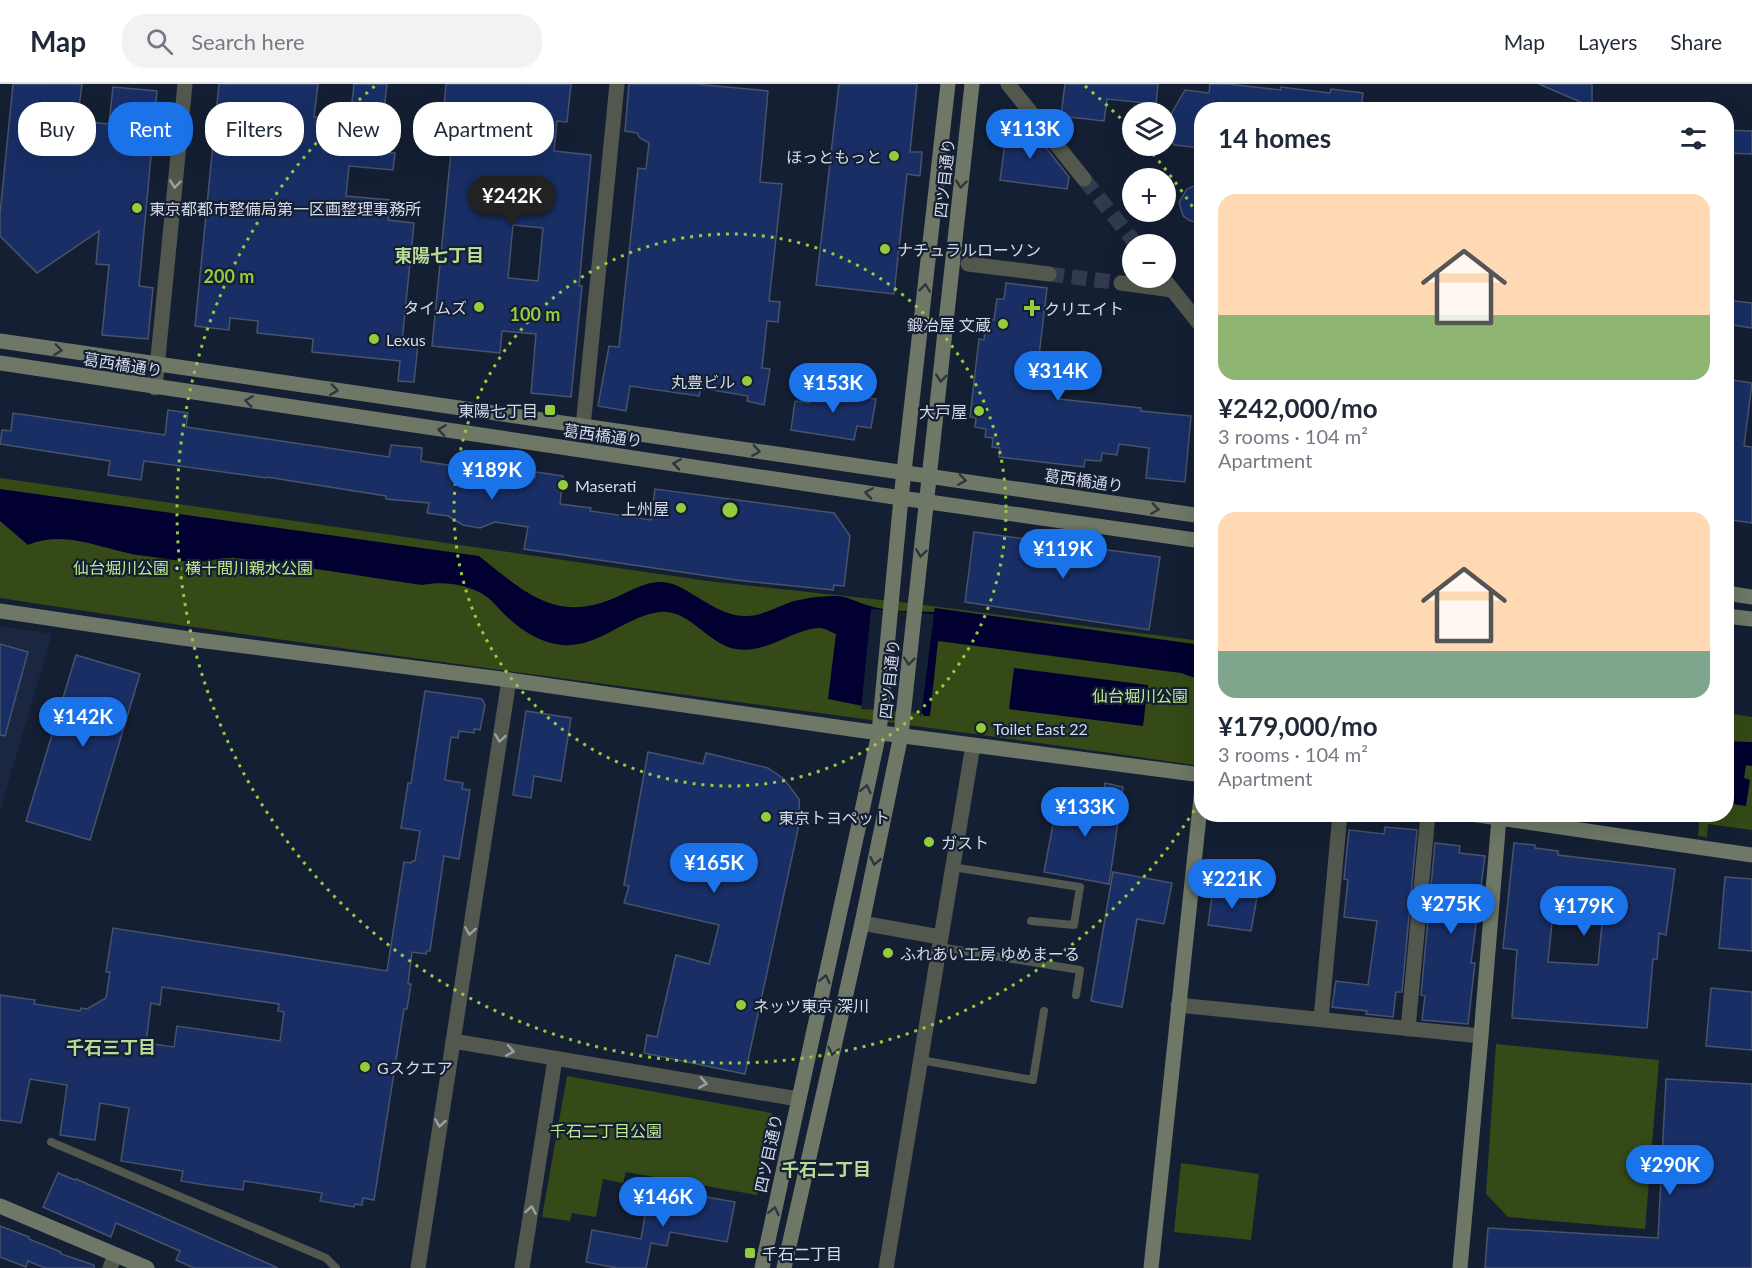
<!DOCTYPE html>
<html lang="en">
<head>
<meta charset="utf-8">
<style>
  body { margin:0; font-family:Lato,"Noto Sans JP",sans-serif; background:#f2f2f3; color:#1f2937; height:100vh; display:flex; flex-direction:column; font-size:22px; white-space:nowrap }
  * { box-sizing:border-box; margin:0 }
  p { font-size:20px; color:#747a83 }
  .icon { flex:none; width:33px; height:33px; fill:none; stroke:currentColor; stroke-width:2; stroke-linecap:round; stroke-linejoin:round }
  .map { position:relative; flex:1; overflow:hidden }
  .drawer { position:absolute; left:1194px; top:18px; width:540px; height:720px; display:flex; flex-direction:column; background:#fff; border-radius:24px; box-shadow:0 6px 24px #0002 }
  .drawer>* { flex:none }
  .guide { position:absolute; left:18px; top:18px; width:570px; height:54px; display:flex; gap:12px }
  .buttons { position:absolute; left:1122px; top:18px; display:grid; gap:12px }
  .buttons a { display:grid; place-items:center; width:54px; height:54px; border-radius:50%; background:#fff; box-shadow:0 6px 24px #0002; font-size:30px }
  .price { position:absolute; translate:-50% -51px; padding:0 14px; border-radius:21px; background:#1a73e8; color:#fff; font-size:20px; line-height:39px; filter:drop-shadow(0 2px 3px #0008) }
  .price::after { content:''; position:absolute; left:50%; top:36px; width:18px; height:14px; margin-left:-9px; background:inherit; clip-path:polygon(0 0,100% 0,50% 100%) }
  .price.active { background:#222; color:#fff }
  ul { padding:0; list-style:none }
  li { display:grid; align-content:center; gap:12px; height:318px; padding:0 24px }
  li span { display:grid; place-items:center; height:186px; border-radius:18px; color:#555 }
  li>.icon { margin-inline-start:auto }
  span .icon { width:108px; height:108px; fill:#fffc; stroke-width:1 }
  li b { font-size:26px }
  h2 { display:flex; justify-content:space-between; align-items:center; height:72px; padding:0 24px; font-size:26px }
  .chip { padding:0 21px; border-radius:24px; background:#fff; box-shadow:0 6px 24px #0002; font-size:21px; line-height:54px }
  .chip.active { background:#1a73e8; color:#fff }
  header { display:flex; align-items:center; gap:36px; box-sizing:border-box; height:84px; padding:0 30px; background:#fff; border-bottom:2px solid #e0e1e3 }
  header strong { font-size:28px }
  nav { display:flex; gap:33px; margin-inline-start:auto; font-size:21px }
  .search { width:420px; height:54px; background:#f2f2f3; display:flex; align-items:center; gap:15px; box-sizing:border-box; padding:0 21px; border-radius:24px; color:#747a83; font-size:22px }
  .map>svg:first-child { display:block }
</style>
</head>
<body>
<header>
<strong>Map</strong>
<div class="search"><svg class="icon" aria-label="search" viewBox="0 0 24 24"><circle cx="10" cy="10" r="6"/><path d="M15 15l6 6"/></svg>Search here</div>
<nav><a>Map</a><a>Layers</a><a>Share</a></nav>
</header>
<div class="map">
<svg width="1752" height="1184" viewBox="0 0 1752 1184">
  <rect width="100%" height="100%" fill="#151f33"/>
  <!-- built -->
  <path fill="#1b2741" d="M 0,542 L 52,550 L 0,727 Z"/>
  <!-- green -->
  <g fill="#354a17">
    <path d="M 0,394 L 708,497 L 909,519 L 1201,557 L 1201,682 C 801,624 400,576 0,514 Z"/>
    <path d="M 1727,629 L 1752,633 L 1752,746 L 1708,740 L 1707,753 L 1698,752 L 1699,737 L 1655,731 L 1726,730 Z"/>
    <path d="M 1496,960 L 1659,976 L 1645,1145 L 1508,1133 L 1486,1110 Z"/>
    <path d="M 567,992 L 772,1029 L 757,1111 L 626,1088 L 623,1099 L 603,1095 L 596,1133 L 572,1129 L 570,1137 L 542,1133 Z"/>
    <path d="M 1181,1079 L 1259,1090 L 1251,1156 L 1174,1148 Z"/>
  </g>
  <!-- water -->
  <g fill="#010030">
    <path d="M 0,405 L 479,472 C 522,506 554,539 612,515 C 629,508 644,497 663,498 C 689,500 714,533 747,532 C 761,532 777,523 791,518 C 805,514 821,512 836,512 C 848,512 858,519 870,522 C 890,528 914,527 934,528 L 935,524 L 1201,561 L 1201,596 L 1181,589 L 938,557 L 930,632 L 924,632 L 920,626 L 863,622 L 828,615 L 836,550 C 831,548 825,544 819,544 C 792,545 768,570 736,565 C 708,561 690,525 660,528 C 625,532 599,564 562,561 C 540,559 519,545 503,529 C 498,524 493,517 487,513 C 468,500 444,497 422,501 C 360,492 298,481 236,474 C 223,473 212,477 199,478 C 182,478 162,474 145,472 C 107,468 66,444 28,461 L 0,437 Z"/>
    <path d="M 1014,584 L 1148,601 L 1143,642 L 1009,625 Z"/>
    <path d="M 1726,657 L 1752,658 L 1752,682 L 1746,681 L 1744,694 L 1750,696 L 1746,722 L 1727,719 Z"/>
  </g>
  <!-- pier -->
  <path fill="#151f33" d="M 871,525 L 934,530 L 921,633 L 918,629 L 861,625 Z"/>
  <!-- building -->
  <g fill="#182e65" stroke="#47536b" stroke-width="1.5" fill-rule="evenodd">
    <path d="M 13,0 L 82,0 L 77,37 L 109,40 L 113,3 L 157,7 L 139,202 L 153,204 L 148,255 L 102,251 L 109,181 L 96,180 L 99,147 L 37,189 L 0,152 L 0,130 Z"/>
    <path d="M 219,0 L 318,0 L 314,33 L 350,37 L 354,0 L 387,0 L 379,68 L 395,69 L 393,86 L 349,82 L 346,112 L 390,116 L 388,136 L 414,139 L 402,258 L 418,260 L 414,298 L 398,297 L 400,277 L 312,268 L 313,255 L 257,249 L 258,237 L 230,234 L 229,246 L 195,242 Z"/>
    <path d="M 446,0 L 571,0 L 567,38 L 557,37 L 554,67 L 591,71 L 579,202 L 582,202 L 571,313 L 531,309 L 536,250 L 502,247 L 500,269 L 432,262 L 451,68 L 440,67 ZM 513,141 L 543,144 L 538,197 L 508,194 Z"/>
    <path d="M 629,0 L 695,0 L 768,7 L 760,98 L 782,100 L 769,217 L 780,218 L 778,238 L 767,237 L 762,284 L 770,285 L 764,321 L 747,317 L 748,312 L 701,304 L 699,312 L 630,302 L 626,327 L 598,322 L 609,262 L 619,263 L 638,84 L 646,85 L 649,59 L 640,54 L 637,49 L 625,47 Z"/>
    <path d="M 839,0 L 917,0 L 910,68 L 922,68 L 920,92 L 907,90 L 894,210 L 816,201 Z"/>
    <path d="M 1065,0 L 1158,0 L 1156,20 L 1107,15 L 1104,37 L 1061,32 Z"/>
    <path d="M 1210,0 L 1228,0 L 1281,6 L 1281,3 L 1330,9 L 1331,5 L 1363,9 L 1361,26 L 1202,26 L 1202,64 L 1174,61 L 1166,39 L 1185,6 L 1209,9 Z"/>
    <path d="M 1539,0 L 1592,0 L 1592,23 Z"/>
    <path d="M 1008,38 L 1028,41 L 1069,93 L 1067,105 L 1000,96 Z"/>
    <path d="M 1726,46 L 1752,47 L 1752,70 L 1726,69 Z"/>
    <path d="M 1202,98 L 1202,141 L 1189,136 L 1183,132 L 1179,118 L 1187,105 Z"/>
    <path d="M 1006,199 L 1047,204 L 1037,289 L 1056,285 L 1065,291 L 1066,297 L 1059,315 L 1141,324 L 1141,327 L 1191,332 L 1185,398 L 1146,394 L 1149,364 L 1119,360 L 1117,371 L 1102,369 L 1101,377 L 1085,376 L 1084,383 L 999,373 L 1000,364 L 992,363 L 993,354 L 985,353 L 986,345 L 975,343 L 976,334 L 970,333 L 979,255 L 984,256 L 986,235 L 994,236 L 997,215 L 1004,215 Z"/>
    <path d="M 1726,216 L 1752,219 L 1752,244 L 1726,240 Z"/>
    <path d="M 1726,295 L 1752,299 L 1744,362 L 1752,363 L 1752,439 L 1726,435 Z"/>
    <path d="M 812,305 L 876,315 L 871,344 L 857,342 L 854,356 L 791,346 L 795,317 L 810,319 Z"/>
    <path d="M 168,326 L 188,329 L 186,343 L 389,373 L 391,361 L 422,364 L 421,377 L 535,394 L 536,388 L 563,392 L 560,420 L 591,424 L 590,427 L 651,436 L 655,405 L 834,429 L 850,452 L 844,502 L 834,501 L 833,506 L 736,496 L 524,465 L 528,443 L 495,438 L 480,444 L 463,441 L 448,432 L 427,429 L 429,419 L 386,415 L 386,412 L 267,393 L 266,394 L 144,377 L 141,396 L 108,391 L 110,377 L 0,360 L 2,346 L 11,347 L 13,329 L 165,351 Z"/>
    <path d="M 974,448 L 1160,473 L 1149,546 L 965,518 Z"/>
    <path d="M 0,560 L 28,568 L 5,652 L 0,651 Z"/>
    <path d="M 76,571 L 140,590 L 90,756 L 26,737 Z"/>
    <path d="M 425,607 L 482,615 L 485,621 L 480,646 L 474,645 L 474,649 L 459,647 L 458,654 L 451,653 L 445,696 L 463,699 L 462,705 L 470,706 L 459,775 L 444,772 L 430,867 L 427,867 L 426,870 L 412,868 L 408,900 L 411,900 L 407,925 L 404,925 L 374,1116 L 363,1114 L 362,1121 L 355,1120 L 354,1123 L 320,1117 L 322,1109 L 244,1097 L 243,1106 L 205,1101 L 181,1097 L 183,1087 L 121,1077 L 129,1024 L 100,1019 L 95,1056 L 60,1051 L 67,1001 L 30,995 L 21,1039 L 0,1036 L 0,911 L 35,916 L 34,920 L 80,927 L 81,924 L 87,925 L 106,914 L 110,888 L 106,888 L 113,844 L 387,887 L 404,778 L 411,779 L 412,777 L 415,777 L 420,747 L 401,744 L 408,699 L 411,699 ZM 162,903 L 279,920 L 278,927 L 284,928 L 280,957 L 177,942 L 174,963 L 146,959 L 151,919 L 160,921 Z"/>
    <path d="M 526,627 L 571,634 L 561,697 L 534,692 L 531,714 L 513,711 Z"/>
    <path d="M 648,668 L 703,680 L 706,669 L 768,684 L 784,695 L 799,715 L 800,736 L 745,990 L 644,969 L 647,951 L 657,953 L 676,871 L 709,880 L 719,841 L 624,819 L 629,802 L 624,801 Z"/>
    <path d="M 1105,699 L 1123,703 L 1109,800 L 1044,788 L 1058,714 L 1102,722 Z"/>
    <path d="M 1385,743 L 1417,746 L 1402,908 L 1396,908 L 1393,933 L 1366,930 L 1367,927 L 1332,923 L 1336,897 L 1368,901 L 1377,837 L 1344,833 L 1348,796 L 1344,795 L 1349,746 L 1384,750 Z"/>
    <path d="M 1435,759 L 1460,762 L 1459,769 L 1485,772 L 1471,879 L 1475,879 L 1468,940 L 1422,936 L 1425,912 L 1421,911 Z"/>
    <path d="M 1514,759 L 1535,761 L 1535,764 L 1558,767 L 1558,771 L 1675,785 L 1666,851 L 1659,849 L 1657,875 L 1653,875 L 1647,944 L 1512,934 L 1517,866 L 1503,864 ZM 1553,829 L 1602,839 L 1598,881 L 1548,878 Z"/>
    <path d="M 1113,788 L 1172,799 L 1164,840 L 1137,835 L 1122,923 L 1091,917 Z"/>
    <path d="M 1725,793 L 1752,795 L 1752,867 L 1719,864 Z"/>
    <path d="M 1213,805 L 1257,813 L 1251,847 L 1208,841 Z"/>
    <path d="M 1711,904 L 1752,908 L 1752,966 L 1706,962 Z"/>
    <path d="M 1666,995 L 1752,1000 L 1752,1184 L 1485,1184 L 1488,1144 L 1658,1154 Z"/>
    <path d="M 58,1089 L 75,1096 L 76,1095 L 278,1184 L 194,1184 L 176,1176 L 180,1167 L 116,1139 L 111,1153 L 84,1141 L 43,1123 Z"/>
    <path d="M 650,1103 L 735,1118 L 727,1158 L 670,1148 L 667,1162 L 651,1159 L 646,1184 L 617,1184 L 586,1178 L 592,1146 L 641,1155 Z"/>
    <path d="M 0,1142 L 29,1153 L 29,1155 L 61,1168 L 61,1170 L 94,1181 L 94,1184 L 45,1184 L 28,1177 L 26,1183 L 0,1173 Z"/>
  </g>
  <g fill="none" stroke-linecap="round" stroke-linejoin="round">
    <!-- street-tunnel -->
    <g stroke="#323b4e" stroke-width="15" stroke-dasharray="15 8" stroke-linecap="butt">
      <path d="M 1084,95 L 1136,160"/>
      <path d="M 1049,190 L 1121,199"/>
    </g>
    <!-- lane -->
    <g stroke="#52584d" stroke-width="8">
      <path d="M 952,783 L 1080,803 L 1074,841 L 1031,837"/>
      <path d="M 939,863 L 1080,886 L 1076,911"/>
      <path d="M 921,976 L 1033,996 L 1044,927"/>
      <path d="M 51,1058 L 326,1174 L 336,1184"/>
    </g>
    <!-- street -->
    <g stroke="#52584d" stroke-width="15">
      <path d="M 1008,0 L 1084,95"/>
      <path d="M 968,180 L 1049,190"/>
      <path d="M 1121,199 L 1172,206"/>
      <path d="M 1167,199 L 1202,243"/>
      <path d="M 155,304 L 185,0"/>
      <path d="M 583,343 L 617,0"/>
      <path d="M 862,839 L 940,853"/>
      <path d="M 1178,921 L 1481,952"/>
      <path d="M 1321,935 L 1340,730"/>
      <path d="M 1408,945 L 1428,730"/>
      <path d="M 453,957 L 798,1015"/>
      <path d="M 110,1184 L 115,1171"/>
      <path d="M 418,1184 L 509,596"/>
      <path d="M 522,1184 L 555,975"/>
      <path d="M 886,1184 L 973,661"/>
    </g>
    <!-- secondary -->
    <g stroke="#6f7867" stroke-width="15">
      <path d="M 0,257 L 1202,432"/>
      <path d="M 0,279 L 901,414 L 1202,457"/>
      <path d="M 1726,509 L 1752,513"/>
      <path d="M 0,527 L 182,554 L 509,596 L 858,646 L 1202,691"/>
      <path d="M 1726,532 L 1752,535"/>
      <path d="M 1471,730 L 1752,771"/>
      <path d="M 0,1122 L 147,1184"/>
      <path d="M 762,1184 L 879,649 L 901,414 L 948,0"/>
      <path d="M 784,1184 L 862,839 L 901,651 L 972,0"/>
      <path d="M 1151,1184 L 1202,704"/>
      <path d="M 1460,1184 L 1481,952 L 1499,734"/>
    </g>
  </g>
  <!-- one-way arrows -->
  <defs><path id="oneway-chevron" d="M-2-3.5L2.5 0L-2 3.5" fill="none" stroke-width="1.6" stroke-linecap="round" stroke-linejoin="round" transform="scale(1.5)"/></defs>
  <g stroke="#9aa0a3">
    <use href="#oneway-chevron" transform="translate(175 100) rotate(96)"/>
    <use href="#oneway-chevron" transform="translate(500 654) rotate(99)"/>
    <use href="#oneway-chevron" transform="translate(470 847) rotate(99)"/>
    <use href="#oneway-chevron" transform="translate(510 967) rotate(10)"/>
    <use href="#oneway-chevron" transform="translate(703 999) rotate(9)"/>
    <use href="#oneway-chevron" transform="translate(440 1039) rotate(99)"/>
    <use href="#oneway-chevron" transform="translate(531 1126) rotate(-81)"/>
  </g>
  <g stroke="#2c3540">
    <use href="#oneway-chevron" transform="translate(961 100) rotate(96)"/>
    <use href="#oneway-chevron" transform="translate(925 204) rotate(-84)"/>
    <use href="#oneway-chevron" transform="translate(58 266) rotate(8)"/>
    <use href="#oneway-chevron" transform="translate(941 294) rotate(96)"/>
    <use href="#oneway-chevron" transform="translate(334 306) rotate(8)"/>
    <use href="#oneway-chevron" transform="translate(249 317) rotate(-172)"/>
    <use href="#oneway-chevron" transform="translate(442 346) rotate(-172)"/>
    <use href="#oneway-chevron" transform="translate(756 367) rotate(8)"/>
    <use href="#oneway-chevron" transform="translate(677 380) rotate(-171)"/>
    <use href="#oneway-chevron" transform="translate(962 396) rotate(8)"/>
    <use href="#oneway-chevron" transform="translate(869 409) rotate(-171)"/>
    <use href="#oneway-chevron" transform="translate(1155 425) rotate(8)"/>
    <use href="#oneway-chevron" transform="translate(921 469) rotate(97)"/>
    <use href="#oneway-chevron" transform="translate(909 577) rotate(96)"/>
    <use href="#oneway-chevron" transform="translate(866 705) rotate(-78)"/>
    <use href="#oneway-chevron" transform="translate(875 777) rotate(102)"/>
    <use href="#oneway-chevron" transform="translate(825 895) rotate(-78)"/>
    <use href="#oneway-chevron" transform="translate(833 967) rotate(103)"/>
    <use href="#oneway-chevron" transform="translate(774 1127) rotate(-78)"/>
  </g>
  <!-- distance rings -->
  <g fill="none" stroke="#93cd3e" stroke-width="3" stroke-dasharray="3 6">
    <circle cx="730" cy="426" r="276"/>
    <path d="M1199 719A553 553 0 1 1 375 2M1085 2A553 553 0 0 1 1131 45M1147 63A553 553 0 0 1 1199 133"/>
  </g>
  <!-- markers -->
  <g fill="#93cd3e" stroke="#151f33" stroke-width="2">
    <circle cx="894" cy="72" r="6"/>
    <circle cx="137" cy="124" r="6"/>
    <circle cx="885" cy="165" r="6"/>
    <circle cx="479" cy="223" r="6"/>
    <path d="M1029 215h6v6h6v6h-6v6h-6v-6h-6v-6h6z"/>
    <circle cx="1003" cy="240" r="6"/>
    <circle cx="374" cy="255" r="6"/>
    <circle cx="747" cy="297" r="6"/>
    <rect x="544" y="320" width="12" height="12" rx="3"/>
    <circle cx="979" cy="327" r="6"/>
    <circle cx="563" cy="401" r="6"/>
    <circle cx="681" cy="424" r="6"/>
    <circle cx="981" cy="644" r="6"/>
    <circle cx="766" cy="733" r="6"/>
    <circle cx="929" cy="758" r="6"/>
    <circle cx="888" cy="869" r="6"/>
    <circle cx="741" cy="921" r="6"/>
    <circle cx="365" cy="983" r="6"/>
    <rect x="744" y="1163" width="12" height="12" rx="3"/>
  </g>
  <g text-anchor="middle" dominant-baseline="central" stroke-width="4.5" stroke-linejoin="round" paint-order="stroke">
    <!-- poi labels -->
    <g font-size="16" fill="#d4dbea" stroke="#151f33" text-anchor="start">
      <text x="882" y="72" text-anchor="end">ほっともっと</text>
      <text x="149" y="124">東京都都市整備局第一区画整理事務所</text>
      <text x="897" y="165">ナチュラルローソン</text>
      <text x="467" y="223" text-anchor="end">タイムズ</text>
      <text x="1044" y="224">クリエイト</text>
      <text x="991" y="240" text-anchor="end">鍛冶屋 文蔵</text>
      <text x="386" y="255">Lexus</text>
      <text x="735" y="297" text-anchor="end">丸豊ビル</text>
      <text x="538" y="326" text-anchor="end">東陽七丁目</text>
      <text x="967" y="327" text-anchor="end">大戸屋</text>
      <text x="575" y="401">Maserati</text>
      <text x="669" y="424" text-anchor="end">上州屋</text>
      <text x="993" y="644">Toilet East 22</text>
      <text x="778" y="733">東京トヨペット</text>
      <text x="941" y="758">ガスト</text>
      <text x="900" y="869">ふれあい工房 ゆめまーる</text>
      <text x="753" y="921">ネッツ東京 深川</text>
      <text x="377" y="983">Gスクエア</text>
      <text x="762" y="1169">千石二丁目</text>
    </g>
    <!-- street labels -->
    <g font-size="16" fill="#d4dbea" stroke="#151f33">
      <text transform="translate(944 94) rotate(-84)">四ツ目通り</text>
      <text transform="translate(123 280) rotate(9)">葛西橋通り</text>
      <text transform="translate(603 351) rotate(8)">葛西橋通り</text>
      <text transform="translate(1084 396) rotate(8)">葛西橋通り</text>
      <text transform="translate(889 595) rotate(-84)">四ツ目通り</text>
      <text transform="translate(768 1069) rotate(-78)">四ツ目通り</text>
    </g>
    <!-- park labels -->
    <g font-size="16" fill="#beea8b" stroke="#151f33">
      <text x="193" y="483">仙台堀川公園・横十間川親水公園</text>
      <text x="1140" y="611">仙台堀川公園</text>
      <text x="606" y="1046">千石二丁目公園</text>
    </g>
    <!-- neighbourhood labels -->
    <g font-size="18" font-weight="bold" fill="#b9db95" stroke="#151f33">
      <text x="439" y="171">東陽七丁目</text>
      <text x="111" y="963">千石三丁目</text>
      <text x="826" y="1085">千石二丁目</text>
    </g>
  </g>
  <circle cx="730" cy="426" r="9" fill="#93cd3e" stroke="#151f33" stroke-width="3"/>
  <g font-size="18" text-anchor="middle" font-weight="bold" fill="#93cd3e" stroke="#151f33" stroke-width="4.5" stroke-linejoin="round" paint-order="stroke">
    <text x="229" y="199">200 m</text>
    <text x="535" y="237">100 m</text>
  </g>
</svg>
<div class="buttons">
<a><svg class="icon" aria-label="layers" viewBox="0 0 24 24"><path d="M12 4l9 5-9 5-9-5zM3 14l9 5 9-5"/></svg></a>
<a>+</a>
<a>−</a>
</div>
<b class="price" style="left:1030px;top:76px">¥113K</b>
<b class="price active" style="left:512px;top:143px">¥242K</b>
<b class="price" style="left:1058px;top:318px">¥314K</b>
<b class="price" style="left:833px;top:330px">¥153K</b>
<b class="price" style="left:492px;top:417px">¥189K</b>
<b class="price" style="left:1063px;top:496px">¥119K</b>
<b class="price" style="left:83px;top:664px">¥142K</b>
<b class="price" style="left:1085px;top:754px">¥133K</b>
<b class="price" style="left:714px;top:810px">¥165K</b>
<b class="price" style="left:1232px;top:826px">¥221K</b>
<b class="price" style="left:1451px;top:851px">¥275K</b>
<b class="price" style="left:1584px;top:853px">¥179K</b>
<b class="price" style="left:1670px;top:1112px">¥290K</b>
<b class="price" style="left:663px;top:1144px">¥146K</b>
<div class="guide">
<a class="chip">Buy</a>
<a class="chip active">Rent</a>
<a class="chip">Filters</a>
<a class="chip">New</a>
<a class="chip">Apartment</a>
</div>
<section class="drawer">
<h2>14 homes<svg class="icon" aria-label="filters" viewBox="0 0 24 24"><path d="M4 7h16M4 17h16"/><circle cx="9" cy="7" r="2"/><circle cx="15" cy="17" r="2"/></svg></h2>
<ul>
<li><span style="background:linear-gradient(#ffd9b3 65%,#8fb573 0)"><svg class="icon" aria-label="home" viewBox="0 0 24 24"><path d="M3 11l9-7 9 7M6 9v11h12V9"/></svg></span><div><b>¥242,000/mo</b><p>3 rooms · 104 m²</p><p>Apartment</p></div></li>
<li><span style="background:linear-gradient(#ffd9b3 75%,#7fa58c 0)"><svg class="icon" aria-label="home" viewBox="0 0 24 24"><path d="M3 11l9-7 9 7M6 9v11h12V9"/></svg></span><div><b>¥179,000/mo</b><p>3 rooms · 104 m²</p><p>Apartment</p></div></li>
</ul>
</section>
</div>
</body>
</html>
